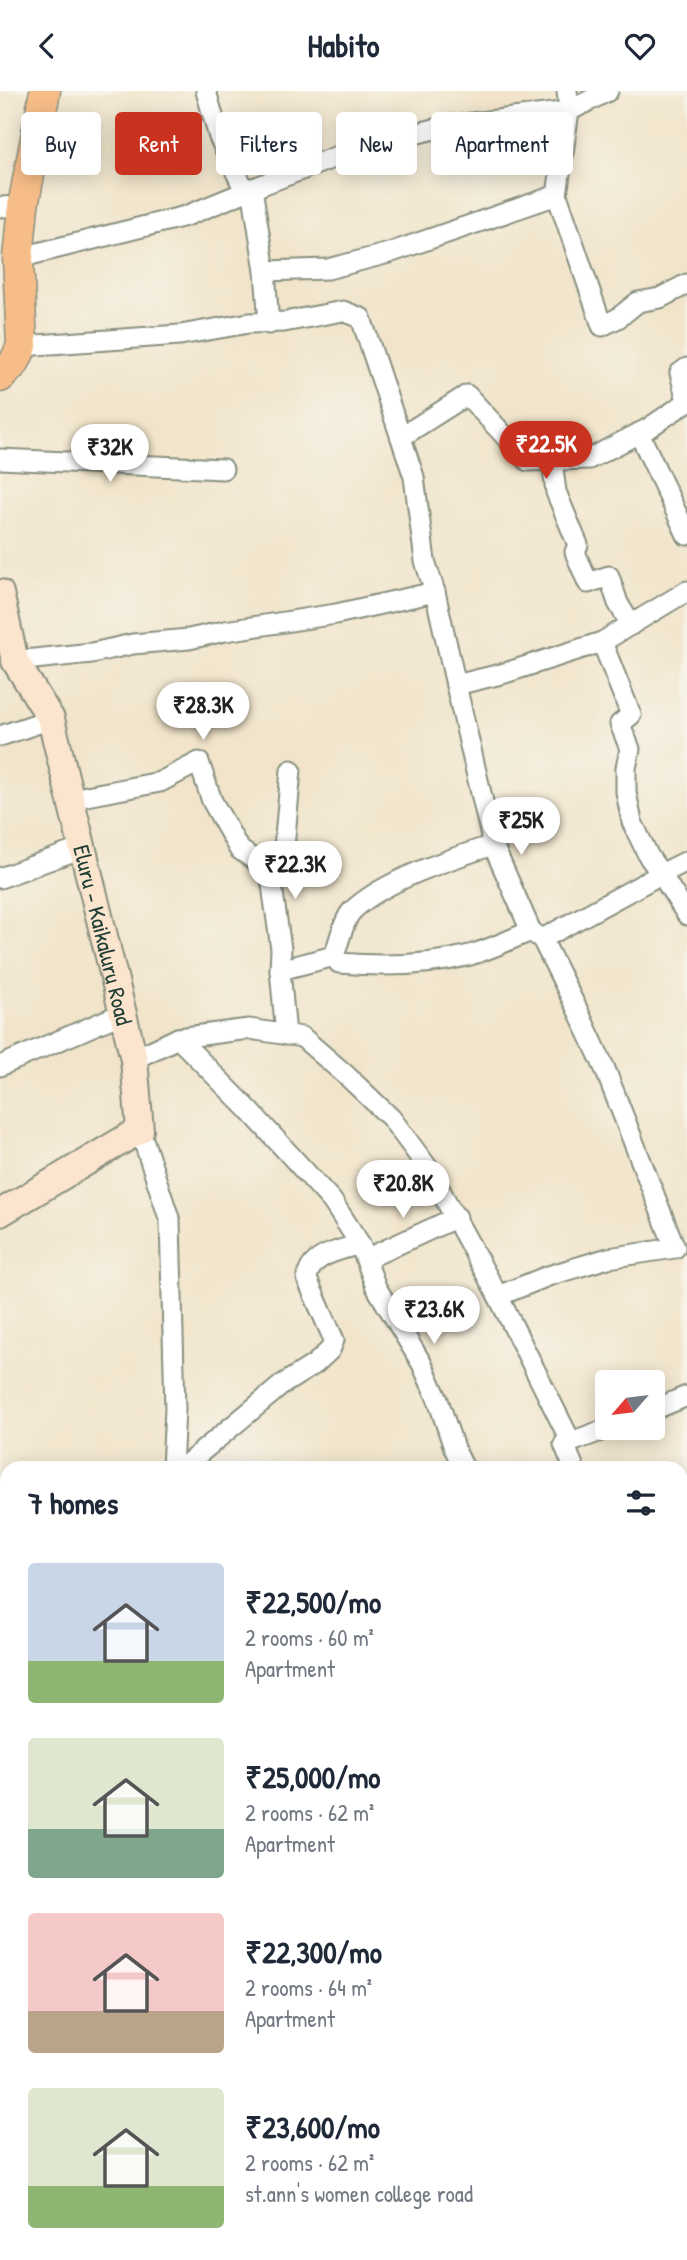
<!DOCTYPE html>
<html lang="en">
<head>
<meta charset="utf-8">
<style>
  body { margin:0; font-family:"Patrick Hand",sans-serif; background:#f6f6f7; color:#1f2937; height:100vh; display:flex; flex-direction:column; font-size:26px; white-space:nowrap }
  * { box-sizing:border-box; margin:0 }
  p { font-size:23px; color:#747a83 }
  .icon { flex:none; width:38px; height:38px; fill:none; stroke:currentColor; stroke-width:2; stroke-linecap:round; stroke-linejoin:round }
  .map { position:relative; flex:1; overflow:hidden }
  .drawer { position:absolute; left:0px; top:1370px; width:688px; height:800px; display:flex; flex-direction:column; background:#fff; border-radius:21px 21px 0 0; box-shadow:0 4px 18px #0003 }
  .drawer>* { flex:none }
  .hud { position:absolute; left:21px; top:21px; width:646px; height:63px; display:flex; gap:14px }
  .needle { width:46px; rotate:242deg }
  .buttons { position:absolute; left:595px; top:1279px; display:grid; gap:14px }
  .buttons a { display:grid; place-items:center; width:70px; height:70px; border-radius:7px; background:#fff; box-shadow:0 4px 18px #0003; font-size:35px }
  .price { position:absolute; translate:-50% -60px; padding:0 16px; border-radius:24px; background:#fff; color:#222; font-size:23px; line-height:46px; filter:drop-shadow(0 2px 4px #0008) }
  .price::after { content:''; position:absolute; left:50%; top:42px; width:21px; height:16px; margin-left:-10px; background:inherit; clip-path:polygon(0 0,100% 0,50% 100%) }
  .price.selected { background:#c8321e; color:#fff }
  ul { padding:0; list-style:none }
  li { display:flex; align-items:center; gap:21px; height:175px; padding:0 28px }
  li span { display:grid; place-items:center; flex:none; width:196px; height:140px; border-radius:7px; color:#555 }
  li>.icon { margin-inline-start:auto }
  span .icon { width:84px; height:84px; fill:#fffc; stroke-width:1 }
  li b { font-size:30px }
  h2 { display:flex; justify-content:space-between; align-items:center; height:84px; padding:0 28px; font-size:30px }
  .chip { padding:0 24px; border-radius:7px; background:#fff; box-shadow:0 4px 18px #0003; font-size:24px; line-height:63px }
  .chip.selected { background:#c8321e; color:#fff }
  header { display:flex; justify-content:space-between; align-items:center; height:91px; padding:0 28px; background:#fff; font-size:32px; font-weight:800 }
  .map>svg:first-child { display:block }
</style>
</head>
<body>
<header><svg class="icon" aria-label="back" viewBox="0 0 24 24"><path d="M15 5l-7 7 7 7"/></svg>Habito<svg class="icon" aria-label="heart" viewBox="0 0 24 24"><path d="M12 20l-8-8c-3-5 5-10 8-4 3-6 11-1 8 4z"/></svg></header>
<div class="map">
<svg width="687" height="2169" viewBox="0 0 687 2169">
  <rect width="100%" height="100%" fill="#f7f3e8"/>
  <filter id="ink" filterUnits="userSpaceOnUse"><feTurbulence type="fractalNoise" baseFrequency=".0143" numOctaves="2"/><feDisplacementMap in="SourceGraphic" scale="14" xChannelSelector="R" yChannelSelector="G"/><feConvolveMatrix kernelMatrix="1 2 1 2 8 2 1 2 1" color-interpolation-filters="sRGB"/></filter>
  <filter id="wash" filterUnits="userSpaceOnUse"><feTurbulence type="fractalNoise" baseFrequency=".00686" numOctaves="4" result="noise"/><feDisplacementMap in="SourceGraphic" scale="28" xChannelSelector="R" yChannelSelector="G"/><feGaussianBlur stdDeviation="1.57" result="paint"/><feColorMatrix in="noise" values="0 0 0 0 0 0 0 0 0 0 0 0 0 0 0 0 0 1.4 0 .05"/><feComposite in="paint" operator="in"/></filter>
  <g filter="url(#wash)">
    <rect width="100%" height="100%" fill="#f1e4ca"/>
  </g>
  <g filter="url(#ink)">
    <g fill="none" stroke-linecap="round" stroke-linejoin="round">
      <!-- street casing -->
      <g stroke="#88907f" stroke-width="23">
        <g id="street">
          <path d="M 206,0 L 219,46 L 245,100"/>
          <path d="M 252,97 L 265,180 L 328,178 L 389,162 L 557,104 L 569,20 L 567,0"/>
          <path d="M 557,104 L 602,235 L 618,227 L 638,211 L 660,207 L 687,193"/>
          <path d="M 0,116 L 23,115"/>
          <path d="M 18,167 L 186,125 L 259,95 L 364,55 L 447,35 L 569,20 L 608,0"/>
          <path d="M 265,180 L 269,233"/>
          <path d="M 687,277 L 680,282 L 687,310"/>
          <path d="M 639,342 L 687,444"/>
          <path d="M 401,346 L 467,304 L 528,370 L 589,368 L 647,338 L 687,311"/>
          <path d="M 0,368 L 223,378"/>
          <path d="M 552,370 L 556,401 L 578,454 L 575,461 L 588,492 L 609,485 L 618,512 L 631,534"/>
          <path d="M 435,501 L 456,594 L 505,582 L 602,551 L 687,500"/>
          <path d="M 602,551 L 631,624 L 620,633 L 630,658 L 626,677 L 626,701 L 632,731 L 649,766 L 661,783 L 687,770"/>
          <path d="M 15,570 L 92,562 L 133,553 L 189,548 L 225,540 L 336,523 L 435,501 L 425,470 L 414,386 L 361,227 L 343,220 L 284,231 L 249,232 L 180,244 L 22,255"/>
          <path d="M 456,594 L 493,754 L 531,840 L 542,848 L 661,783 L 687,824"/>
          <path d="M 0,645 L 51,628"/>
          <path d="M 71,708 L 160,691 L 199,671 L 212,710 L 239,758 L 270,780"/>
          <path d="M 493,754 C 453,767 382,790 352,820 C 344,828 338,854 334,865 L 339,872 C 383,876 427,875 470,864 C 491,858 511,848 531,840"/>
          <path d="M 0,787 L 82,757"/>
          <path d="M 280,879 L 334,865"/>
          <path d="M 286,944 L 280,879 L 281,858 L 270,780 L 284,757 L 291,679"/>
          <path d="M 178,947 L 249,1019 L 332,1110 L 360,1153 L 376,1196 L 422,1273 L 438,1309 L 454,1357 L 464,1377"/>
          <path d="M 134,968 L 178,947 L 249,938 L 302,946 L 347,985 L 391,1027 L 428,1077 L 498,1205 L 548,1185 L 608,1167 L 675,1157 L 605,978 L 579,922 L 542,848"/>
          <path d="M 0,975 L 123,922"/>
          <path d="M 140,1039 L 170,1130 L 175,1318 L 172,1377"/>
          <path d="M 366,1168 L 457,1126"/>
          <path d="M 498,1205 L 571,1351 L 609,1337"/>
          <path d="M 653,1319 L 687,1305"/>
          <path d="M 571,1351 L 564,1353 L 574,1377"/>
          <path d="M 182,1377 L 283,1293 L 315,1273 L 330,1259 L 334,1249 L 307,1188 C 310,1163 339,1160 360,1153"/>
          <path d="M 0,1536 L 7,1531"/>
          <path d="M 681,1641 L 687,1649"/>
          <path d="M 681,1908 L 687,1905"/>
          <path d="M 0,1985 L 7,1983"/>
          <path d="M 681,2108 L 687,2110"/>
          <path d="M 172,2163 L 175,2169"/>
          <path d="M 447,2163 L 449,2169"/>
          <path d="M 108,2169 L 121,2163"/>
        </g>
      </g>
      <!-- secondary casing -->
      <g stroke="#88907f" stroke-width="30">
        <g id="secondary">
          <path id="s1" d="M 0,502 L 15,570 L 51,628 L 134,968 L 140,1039 L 0,1122"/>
        </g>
      </g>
      <!-- primary casing -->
      <g stroke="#88907f" stroke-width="33">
        <path id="primary" d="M 0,286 L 14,272 L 22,255 L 18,167 L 23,115 L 45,0"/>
      </g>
      <!-- street -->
      <use href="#street" stroke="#fff" stroke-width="19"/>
      <!-- secondary -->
      <use href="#secondary" stroke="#fce5cf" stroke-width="26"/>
      <!-- primary -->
      <use href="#primary" stroke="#f7bd88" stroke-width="30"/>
    </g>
  </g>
  <g text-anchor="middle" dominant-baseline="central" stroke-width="7" stroke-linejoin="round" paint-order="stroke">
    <!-- street labels -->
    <g font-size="23" fill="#1f3d34" stroke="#f7f3e8">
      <text stroke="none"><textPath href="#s1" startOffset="360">Eluru - Kaikaluru Road</textPath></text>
    </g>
  </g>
</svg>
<div class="buttons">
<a><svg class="needle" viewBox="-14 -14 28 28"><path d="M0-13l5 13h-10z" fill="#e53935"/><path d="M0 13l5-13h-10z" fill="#747a83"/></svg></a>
</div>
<b class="price selected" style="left:546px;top:390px">₹22.5K</b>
<b class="price" style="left:110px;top:393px">₹32K</b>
<b class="price" style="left:203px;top:651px">₹28.3K</b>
<b class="price" style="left:521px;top:766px">₹25K</b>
<b class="price" style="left:295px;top:810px">₹22.3K</b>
<b class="price" style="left:403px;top:1129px">₹20.8K</b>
<b class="price" style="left:434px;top:1255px">₹23.6K</b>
<div class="hud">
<a class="chip">Buy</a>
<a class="chip selected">Rent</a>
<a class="chip">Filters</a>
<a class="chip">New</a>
<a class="chip">Apartment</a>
</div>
<section class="drawer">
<h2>7 homes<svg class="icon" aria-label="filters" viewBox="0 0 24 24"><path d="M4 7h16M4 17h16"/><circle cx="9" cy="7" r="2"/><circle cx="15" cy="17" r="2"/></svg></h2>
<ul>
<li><span style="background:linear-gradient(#c9d6e8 70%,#8fb573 0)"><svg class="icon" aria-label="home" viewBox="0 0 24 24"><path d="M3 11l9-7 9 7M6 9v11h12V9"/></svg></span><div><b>₹22,500/mo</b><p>2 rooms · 60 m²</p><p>Apartment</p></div></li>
<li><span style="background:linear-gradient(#dfe7d0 65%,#7fa58c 0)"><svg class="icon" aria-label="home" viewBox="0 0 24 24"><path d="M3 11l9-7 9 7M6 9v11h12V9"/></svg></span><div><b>₹25,000/mo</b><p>2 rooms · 62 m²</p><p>Apartment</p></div></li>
<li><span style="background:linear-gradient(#f6c9c9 70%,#b9a48a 0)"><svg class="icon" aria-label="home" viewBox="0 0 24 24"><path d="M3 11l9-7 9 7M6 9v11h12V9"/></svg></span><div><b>₹22,300/mo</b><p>2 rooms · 64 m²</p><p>Apartment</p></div></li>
<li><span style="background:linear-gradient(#dfe7d0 70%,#8fb573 0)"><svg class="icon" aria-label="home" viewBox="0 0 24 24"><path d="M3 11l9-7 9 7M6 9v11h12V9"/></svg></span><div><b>₹23,600/mo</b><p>2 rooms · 62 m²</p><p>st.ann's women college road</p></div></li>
</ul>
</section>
</div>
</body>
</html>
